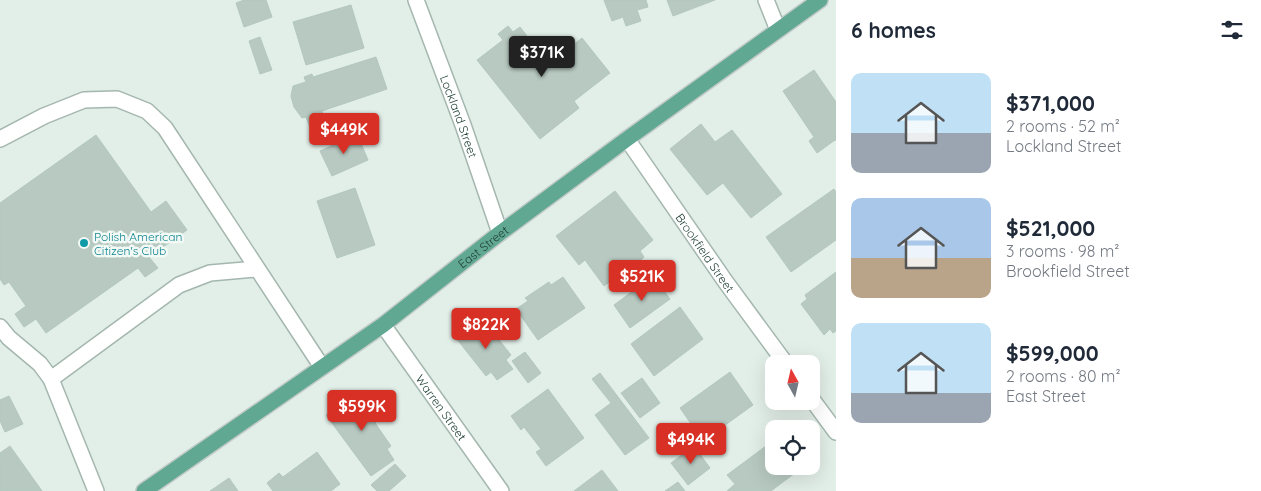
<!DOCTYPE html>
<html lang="en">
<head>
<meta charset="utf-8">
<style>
  body { margin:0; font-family:Quicksand,sans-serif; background:#f6f6f7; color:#1f2937; height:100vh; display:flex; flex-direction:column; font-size:19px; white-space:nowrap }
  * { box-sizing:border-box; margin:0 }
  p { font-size:16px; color:#747a83 }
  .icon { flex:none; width:28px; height:28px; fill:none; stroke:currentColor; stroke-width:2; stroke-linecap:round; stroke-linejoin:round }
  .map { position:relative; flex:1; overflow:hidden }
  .details { display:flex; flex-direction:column; background:#fff; width:425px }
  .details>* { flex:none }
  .needle { width:32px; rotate:352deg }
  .fabs { position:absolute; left:765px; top:355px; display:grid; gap:10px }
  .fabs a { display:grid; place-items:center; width:55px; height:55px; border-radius:10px; background:#fff; box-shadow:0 5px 20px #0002; font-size:25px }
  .price { position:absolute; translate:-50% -42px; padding:0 11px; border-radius:5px; background:#d93025; color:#fff; font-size:16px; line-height:32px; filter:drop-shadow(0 1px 2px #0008) }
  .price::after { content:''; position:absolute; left:50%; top:30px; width:15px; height:11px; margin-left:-8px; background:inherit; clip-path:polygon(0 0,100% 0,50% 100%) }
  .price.on { background:#222; color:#fff }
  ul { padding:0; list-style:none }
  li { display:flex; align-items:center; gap:15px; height:125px; padding:0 15px }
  li span { display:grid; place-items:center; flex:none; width:140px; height:100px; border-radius:10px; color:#555 }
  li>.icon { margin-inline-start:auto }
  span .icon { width:60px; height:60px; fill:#fffc; stroke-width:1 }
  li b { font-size:21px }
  h2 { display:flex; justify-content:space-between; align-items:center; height:60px; padding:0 15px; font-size:21px }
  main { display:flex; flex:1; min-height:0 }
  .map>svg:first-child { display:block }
</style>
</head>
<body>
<main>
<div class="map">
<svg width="836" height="491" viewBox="0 0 836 491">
  <rect width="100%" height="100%" fill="#e2eee8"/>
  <!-- building -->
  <g fill="#b7c9c1" stroke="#b3c8bf">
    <path d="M 244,0 L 266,0 L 272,17 L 244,27 L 236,3 Z"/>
    <path d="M 604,0 L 646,0 L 648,7 L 637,10 L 641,21 L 626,26 L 623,17 L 612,21 Z"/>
    <path d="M 667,0 L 715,0 L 673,16 Z"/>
    <path d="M 351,5 L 364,48 L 306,65 L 293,22 Z"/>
    <path d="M 508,26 L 513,32 L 520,27 L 549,64 L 582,38 L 610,73 L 574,101 L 579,108 L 540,139 L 477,60 L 503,40 L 498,34 Z"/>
    <path d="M 260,37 L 272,70 L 260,74 L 249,41 Z"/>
    <path d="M 376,57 L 387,89 L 322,111 L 327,127 L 312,132 L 306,117 L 302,118 L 294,107 L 291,96 L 293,86 L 306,82 L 304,77 L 312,74 L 313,77 Z"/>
    <path d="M 814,70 L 836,102 L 836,141 L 835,140 L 817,153 L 809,141 L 814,137 L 783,91 Z"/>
    <path d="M 701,124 L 715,142 L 732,130 L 782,194 L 751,218 L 723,183 L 707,195 L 670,149 Z"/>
    <path d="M 357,134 L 368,160 L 332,176 L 320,151 Z"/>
    <path d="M 96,135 L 151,212 L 166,201 L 187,230 L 149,257 L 158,268 L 145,277 L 138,268 L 46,333 L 36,319 L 24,327 L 15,314 L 26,306 L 9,282 L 4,285 L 0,279 L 0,203 Z"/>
    <path d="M 355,188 L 375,245 L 337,258 L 317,201 Z"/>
    <path d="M 834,189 L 836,192 L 836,240 L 791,272 L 766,237 Z"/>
    <path d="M 615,191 L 653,240 L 640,251 L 644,257 L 641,260 L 646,266 L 624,283 L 618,275 L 604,286 L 585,260 L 579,265 L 556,236 Z"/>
    <path d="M 836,272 L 836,331 L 833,333 L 830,329 L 824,335 L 801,304 L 807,299 L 805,295 Z"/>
    <path d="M 653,276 L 670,299 L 630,328 L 614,305 Z"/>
    <path d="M 563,277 L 585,308 L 538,340 L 516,309 L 528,301 L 525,298 L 549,282 L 551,285 Z"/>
    <path d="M 680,307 L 703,339 L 654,376 L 631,344 Z"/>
    <path d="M 482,318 L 511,355 L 506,360 L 513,369 L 497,380 L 491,372 L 486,376 L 456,338 Z"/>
    <path d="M 525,352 L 541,373 L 528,383 L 512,361 Z"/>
    <path d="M 730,372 L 753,405 L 703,441 L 680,408 Z"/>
    <path d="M 600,373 L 649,438 L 625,455 L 595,415 L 611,403 L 592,379 Z"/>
    <path d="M 642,378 L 660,403 L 640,418 L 621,393 Z"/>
    <path d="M 548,389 L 584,438 L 546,466 L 536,452 L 541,449 L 524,427 L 521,430 L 511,416 Z"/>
    <path d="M 362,390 L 382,417 L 375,423 L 391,446 L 387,449 L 394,460 L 371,476 L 326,415 Z"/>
    <path d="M 9,396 L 23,424 L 5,432 L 0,421 L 0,400 Z"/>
    <path d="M 774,440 L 774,466 L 797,466 L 799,470 L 771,491 L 727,491 L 735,484 L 727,475 Z"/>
    <path d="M 10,446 L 42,491 L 0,491 L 0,460 L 1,460 L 0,453 Z"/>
    <path d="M 694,446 L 710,468 L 688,485 L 671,463 Z"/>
    <path d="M 317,452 L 340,484 L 331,491 L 273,491 L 267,483 L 279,473 L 283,477 Z"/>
    <path d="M 395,464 L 406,476 L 389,491 L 377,491 L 371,485 Z"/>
    <path d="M 602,470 L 618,491 L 574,491 Z"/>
    <path d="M 229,478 L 238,491 L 210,491 Z"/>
    <path d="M 678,482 L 685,491 L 665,491 Z"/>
  </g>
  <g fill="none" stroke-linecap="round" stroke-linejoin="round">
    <!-- minor casing -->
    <g stroke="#a4b7af" stroke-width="18">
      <g id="minor">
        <path id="s1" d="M 416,0 L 463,125 L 500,233"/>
        <path d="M 766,0 L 778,30"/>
        <path d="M 0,139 L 44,116 L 84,100 L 117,99 L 147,111 L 165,128 L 322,367"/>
        <path id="s2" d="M 627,139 L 725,281 L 786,364"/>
        <path id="s3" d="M 383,325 L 501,491"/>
        <path d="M 0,327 L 9,338 L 40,364 L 51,379 L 96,491"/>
        <path d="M 51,379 L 179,285 L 210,273 L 257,269"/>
        <path d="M 811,398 L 836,432"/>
      </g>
    </g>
    <!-- major casing -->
    <g stroke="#c1cac7" stroke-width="18">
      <g id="major">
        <path id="s4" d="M 144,491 L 383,325 L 500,233 L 627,139 L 820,0"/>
      </g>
    </g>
    <!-- minor -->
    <use href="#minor" stroke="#fff" stroke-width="15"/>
    <!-- major -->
    <use href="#major" stroke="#61a893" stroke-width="15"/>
  </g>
  <!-- markers -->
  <circle fill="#0f9aa8" stroke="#f3faf6" stroke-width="2" cx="84" cy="243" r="5"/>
  <g text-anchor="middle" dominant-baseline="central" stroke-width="5" stroke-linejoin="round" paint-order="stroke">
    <!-- street labels -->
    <g font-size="12" fill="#204137" stroke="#f3faf6">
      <text stroke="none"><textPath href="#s1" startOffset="124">Lockland Street</textPath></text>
      <text stroke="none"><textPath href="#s4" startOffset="418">East Street</textPath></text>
      <text stroke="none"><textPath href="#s2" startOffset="138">Brookfield Street</textPath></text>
      <text stroke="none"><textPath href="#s3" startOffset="101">Warren Street</textPath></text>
    </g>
    <!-- culture labels -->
    <g font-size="12" fill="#0d838f" stroke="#f3faf6" text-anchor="start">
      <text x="94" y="236">Polish American<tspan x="94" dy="14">Citizen's Club</tspan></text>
    </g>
  </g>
</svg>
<div class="fabs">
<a><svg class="needle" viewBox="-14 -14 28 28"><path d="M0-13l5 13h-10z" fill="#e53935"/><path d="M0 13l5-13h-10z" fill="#747a83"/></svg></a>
<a><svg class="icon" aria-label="locate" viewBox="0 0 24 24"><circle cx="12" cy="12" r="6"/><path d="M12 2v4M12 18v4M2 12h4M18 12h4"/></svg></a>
</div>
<b class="price on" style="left:542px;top:78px">$371K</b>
<b class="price" style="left:344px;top:155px">$449K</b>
<b class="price" style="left:642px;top:302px">$521K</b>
<b class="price" style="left:486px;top:350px">$822K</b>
<b class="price" style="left:362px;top:432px">$599K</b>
<b class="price" style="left:691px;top:465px">$494K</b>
</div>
<section class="details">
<h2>6 homes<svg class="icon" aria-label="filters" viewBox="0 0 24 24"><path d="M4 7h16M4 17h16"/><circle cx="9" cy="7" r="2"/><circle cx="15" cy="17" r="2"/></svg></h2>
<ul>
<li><span style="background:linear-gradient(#bfe0f5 60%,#9aa5b1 0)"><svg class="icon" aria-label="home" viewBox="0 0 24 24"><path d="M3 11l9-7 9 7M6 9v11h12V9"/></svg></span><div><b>$371,000</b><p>2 rooms · 52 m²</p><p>Lockland Street</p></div></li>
<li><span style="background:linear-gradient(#a9c7e8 60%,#b9a48a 0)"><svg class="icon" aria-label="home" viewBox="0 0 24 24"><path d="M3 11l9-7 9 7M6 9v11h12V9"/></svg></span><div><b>$521,000</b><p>3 rooms · 98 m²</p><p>Brookfield Street</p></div></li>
<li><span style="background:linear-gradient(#bfe0f5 70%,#9aa5b1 0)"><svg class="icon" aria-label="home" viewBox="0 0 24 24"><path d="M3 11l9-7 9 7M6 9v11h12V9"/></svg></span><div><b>$599,000</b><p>2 rooms · 80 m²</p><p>East Street</p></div></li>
</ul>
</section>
</main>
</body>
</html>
